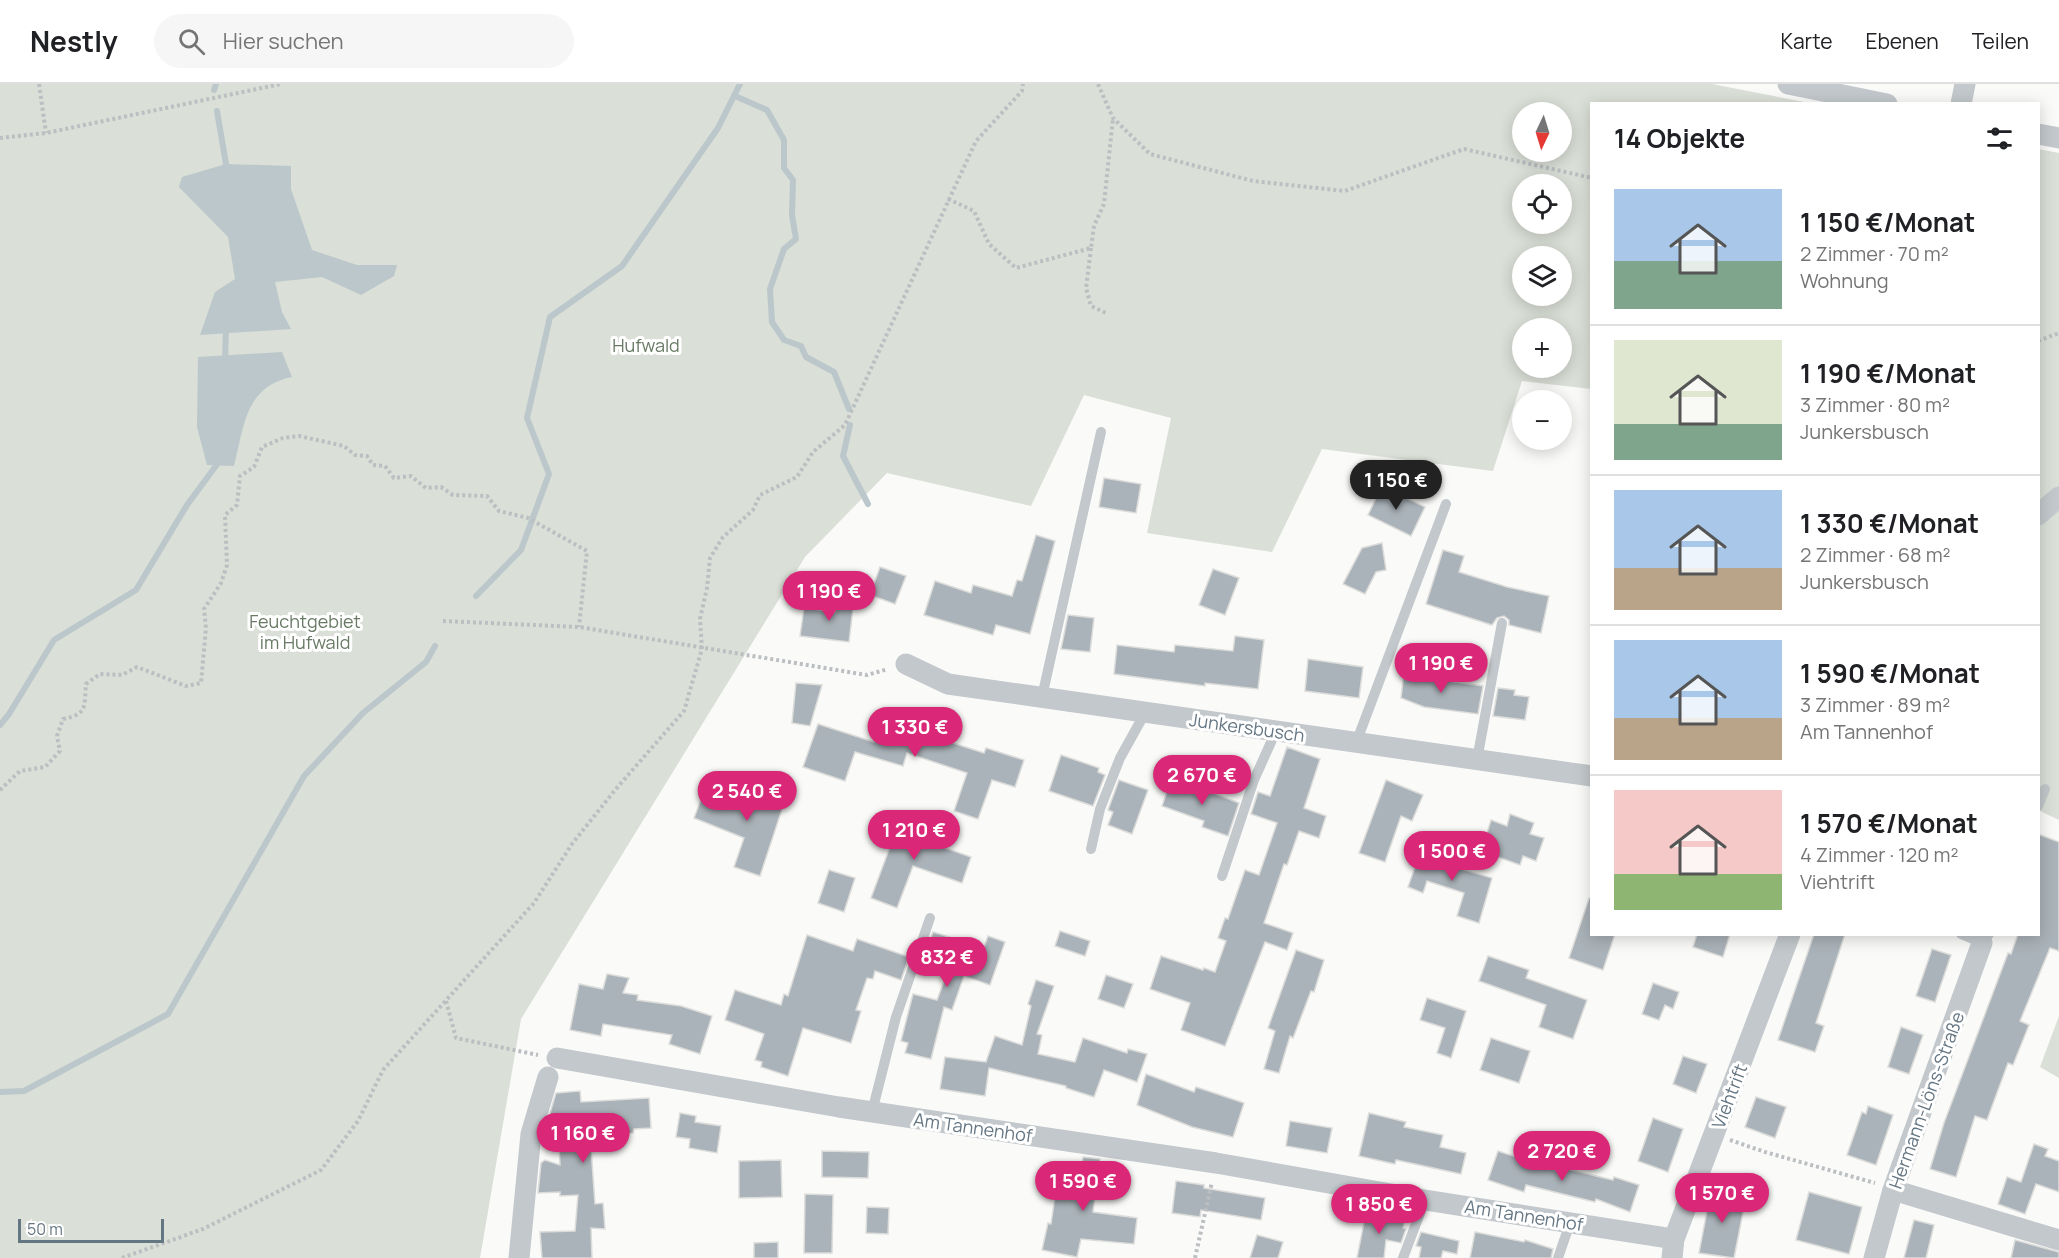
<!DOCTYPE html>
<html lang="de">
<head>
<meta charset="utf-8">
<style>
  body { margin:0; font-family:Manrope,sans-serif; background:#f6f6f6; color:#202124; height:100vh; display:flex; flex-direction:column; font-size:22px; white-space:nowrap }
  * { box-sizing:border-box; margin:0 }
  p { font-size:20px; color:#757577 }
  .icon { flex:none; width:33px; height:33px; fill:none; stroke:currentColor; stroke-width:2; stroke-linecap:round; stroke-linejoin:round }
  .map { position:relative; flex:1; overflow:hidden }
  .details { position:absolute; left:1590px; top:18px; width:450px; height:834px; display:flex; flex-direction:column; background:#fff; border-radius:0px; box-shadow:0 3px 15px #0003 }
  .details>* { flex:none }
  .needle { width:39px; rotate:184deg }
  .tools { position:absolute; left:1512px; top:18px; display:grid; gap:12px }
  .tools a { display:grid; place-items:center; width:60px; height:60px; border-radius:50%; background:#fff; box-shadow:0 3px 15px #0003; font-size:30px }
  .scale { position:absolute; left:18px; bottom:15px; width:146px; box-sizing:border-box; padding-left:6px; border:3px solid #657683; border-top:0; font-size:16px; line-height:21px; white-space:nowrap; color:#657683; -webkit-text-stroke:4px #fff; paint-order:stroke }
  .price { position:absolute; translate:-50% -51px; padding:0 14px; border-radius:21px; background:#db2777; color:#fff; font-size:20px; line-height:39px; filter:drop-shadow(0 2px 3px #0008) }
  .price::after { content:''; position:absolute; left:50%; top:36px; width:18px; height:14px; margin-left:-9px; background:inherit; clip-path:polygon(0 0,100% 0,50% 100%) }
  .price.selected { background:#222; color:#fff }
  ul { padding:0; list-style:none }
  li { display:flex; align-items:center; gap:18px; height:150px; padding:0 24px }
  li+li { border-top:2px solid #e0e0e0 }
  li span { display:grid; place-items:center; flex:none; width:168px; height:120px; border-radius:0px; color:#555 }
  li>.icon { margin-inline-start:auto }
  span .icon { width:72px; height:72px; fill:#fffc; stroke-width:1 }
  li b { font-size:26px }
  h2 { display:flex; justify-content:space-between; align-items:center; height:72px; padding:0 24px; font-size:26px }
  header { display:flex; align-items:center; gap:36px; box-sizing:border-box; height:84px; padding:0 30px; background:#fff; border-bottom:2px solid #e0e0e0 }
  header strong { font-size:28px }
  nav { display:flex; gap:33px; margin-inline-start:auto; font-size:21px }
  .search { width:420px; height:54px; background:#f6f6f6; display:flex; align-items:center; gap:15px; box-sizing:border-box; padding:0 21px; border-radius:33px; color:#757577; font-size:22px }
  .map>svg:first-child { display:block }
</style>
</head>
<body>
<header>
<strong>Nestly</strong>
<div class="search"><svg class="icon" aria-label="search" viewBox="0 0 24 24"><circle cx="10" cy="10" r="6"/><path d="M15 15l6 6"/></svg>Hier suchen</div>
<nav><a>Karte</a><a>Ebenen</a><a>Teilen</a></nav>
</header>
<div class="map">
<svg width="2059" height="1174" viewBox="0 0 2059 1174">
  <rect width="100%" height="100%" fill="#fafaf8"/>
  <!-- green -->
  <g fill="#dadfd7" fill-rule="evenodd">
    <path d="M 0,0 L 1712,0 L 1809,19 L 1592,20 L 1591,305 L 1522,297 L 1493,387 L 1322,365 L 1272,468 L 1147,449 L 1171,334 L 1084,311 L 1031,422 L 887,389 L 805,473 L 521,935 L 480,1174 L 0,1174 ZM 1522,28 L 1562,28 L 1562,68 L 1522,68 ZM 1522,100 L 1562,100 L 1562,140 L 1522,140 ZM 1522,172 L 1562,172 L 1562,212 L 1522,212 ZM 1522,244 L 1562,244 L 1562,284 L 1522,284 Z"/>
    <path d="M 2038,65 L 2059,69 L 2059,736 L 2038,726 Z"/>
    <path d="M 2059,932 L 2059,994 L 2040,983 Z"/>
  </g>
  <!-- water -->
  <g fill="#bbc7cb">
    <path d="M 226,80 L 291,82 L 291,105 L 312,166 L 357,181 L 397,181 L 394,192 L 361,211 L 322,193 L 275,198 L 282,228 L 291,245 L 200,251 L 215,208 L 235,195 L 228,153 L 179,103 L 182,93 Z"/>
    <path d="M 282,268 L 292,293 C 245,302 244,343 234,382 L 207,381 L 197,343 L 198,273 Z"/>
  </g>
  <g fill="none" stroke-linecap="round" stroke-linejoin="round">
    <!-- stream -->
    <g stroke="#bbc7cb" stroke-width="6">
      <path d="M 214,6 L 216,0"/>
      <path d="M 735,12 L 767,26 L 784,56 L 784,84 L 793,96 L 792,131 L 796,155 L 784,165 L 770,205 L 772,238 L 784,256 L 801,262 L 806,273 L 834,288 L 849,325"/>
      <path d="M 217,27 L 227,86"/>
      <path d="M 225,278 L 226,243"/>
      <path d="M 850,341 L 843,372 L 868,420"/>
      <path d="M 476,512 L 521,466 L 549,390 L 527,334 L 550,233 L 622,182 L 718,44 L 740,0"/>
      <path d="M 0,641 L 9,630 L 54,556 L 136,506 L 187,421 L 221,375"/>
      <path d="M 0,1008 L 24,1007 L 168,930 L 304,692 L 363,629 L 426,578 L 435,562"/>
    </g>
  </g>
  <!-- building -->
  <g fill="#aab3b9" stroke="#dcdcda" stroke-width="1.5">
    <path d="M 1104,394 L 1141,400 L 1136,429 L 1099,423 Z"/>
    <path d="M 1382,402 L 1425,423 L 1411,452 L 1368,431 Z"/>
    <path d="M 1036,451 L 1055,457 L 1030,550 L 996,541 L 993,551 L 924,531 L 935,497 L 971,509 L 973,501 L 1012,512 L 1017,496 L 1022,497 Z"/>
    <path d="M 1382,459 L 1386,486 L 1376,488 L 1365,510 L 1343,500 L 1362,464 Z"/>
    <path d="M 1443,466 L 1464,472 L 1459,488 L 1507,503 L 1549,512 L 1541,549 L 1509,541 L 1509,536 L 1504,532 L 1497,534 L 1492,541 L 1426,520 Z"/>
    <path d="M 880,483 L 906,492 L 895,520 L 870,511 Z"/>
    <path d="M 1213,485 L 1239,494 L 1225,531 L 1199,521 Z"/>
    <path d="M 837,514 L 854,516 L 849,558 L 800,552 L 804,524 L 835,528 Z"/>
    <path d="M 1068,531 L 1094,534 L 1090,568 L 1061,565 Z"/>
    <path d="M 1235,552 L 1264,556 L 1258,605 L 1205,599 L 1205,602 L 1114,590 L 1117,561 L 1174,568 L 1175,561 L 1233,567 Z"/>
    <path d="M 1308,575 L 1363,583 L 1359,614 L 1305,607 Z"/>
    <path d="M 1404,588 L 1427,590 L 1427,594 L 1483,602 L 1478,630 L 1424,623 L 1401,614 Z"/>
    <path d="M 796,599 L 822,601 L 810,642 L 792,639 Z"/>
    <path d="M 1498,604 L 1515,606 L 1514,611 L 1529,613 L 1525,636 L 1493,632 Z"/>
    <path d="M 882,629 L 915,639 L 913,646 L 984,669 L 986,664 L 1024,676 L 1015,703 L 992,696 L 978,735 L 954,727 L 967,689 L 907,669 L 903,682 L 855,668 L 845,697 L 803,683 L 818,640 L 874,658 Z"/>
    <path d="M 1287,663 L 1320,675 L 1304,724 L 1326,732 L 1319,754 L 1299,747 L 1287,781 L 1284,780 L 1264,839 L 1293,849 L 1287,866 L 1265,858 L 1225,962 L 1181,946 L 1190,919 L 1150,905 L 1161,872 L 1203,886 L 1204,884 L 1215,888 L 1226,857 L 1218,854 L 1225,834 L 1228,835 L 1245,786 L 1259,791 L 1277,739 L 1251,730 L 1258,708 L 1270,712 Z"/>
    <path d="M 1061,671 L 1099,684 L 1098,688 L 1105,691 L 1093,722 L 1049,707 Z"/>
    <path d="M 771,691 L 791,698 L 760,792 L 734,783 L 744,754 L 694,734 L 705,705 L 759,725 Z"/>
    <path d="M 1172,693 L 1239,719 L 1228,752 L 1202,743 L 1204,737 L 1162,722 Z"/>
    <path d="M 1119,696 L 1148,706 L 1132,750 L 1108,741 L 1113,728 L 1108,726 Z"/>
    <path d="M 1386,696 L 1423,711 L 1412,737 L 1401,732 L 1385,778 L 1359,769 Z"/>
    <path d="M 898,730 L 925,739 L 920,755 L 971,773 L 962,799 L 913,782 L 897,824 L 871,814 L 890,763 L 888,762 Z"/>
    <path d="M 1510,730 L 1534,739 L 1530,750 L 1544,754 L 1536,777 L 1523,772 L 1520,781 L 1495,772 L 1498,764 L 1484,759 L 1491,736 L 1507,742 Z"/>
    <path d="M 2038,750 L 2059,758 L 2059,867 L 2050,864 L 2020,937 L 2029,941 L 2013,981 L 2008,979 L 1987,1036 L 1975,1032 L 1956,1093 L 1930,1085 L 1944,1039 L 2008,869 L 2011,870 L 2018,850 L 2038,850 Z"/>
    <path d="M 1422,763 L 1457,775 L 1454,783 L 1492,794 L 1479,839 L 1457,832 L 1464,809 L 1427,797 L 1423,809 L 1408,803 Z"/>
    <path d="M 829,786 L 855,794 L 844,828 L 818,819 Z"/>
    <path d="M 1589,814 L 1592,814 L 1592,850 L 1615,850 L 1603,886 L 1569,874 Z"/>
    <path d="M 1060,847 L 1090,857 L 1085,872 L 1055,862 Z"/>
    <path d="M 933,848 L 952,854 L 951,858 L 982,869 L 988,852 L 1005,858 L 990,901 L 964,892 L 952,926 L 944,923 L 931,975 L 905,969 L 908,959 L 901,957 L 913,910 L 937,916 L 949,884 L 923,877 Z"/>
    <path d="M 1697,850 L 1730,850 L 1723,873 L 1693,863 Z"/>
    <path d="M 1814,850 L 1845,850 L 1816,939 L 1824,942 L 1815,968 L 1778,956 Z"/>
    <path d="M 807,851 L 853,867 L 857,855 L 909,873 L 901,896 L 875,887 L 873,895 L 867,894 L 856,926 L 861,927 L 851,959 L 803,944 L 788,992 L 761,983 L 762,978 L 755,976 L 764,950 L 725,936 L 735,906 L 781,921 L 784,910 L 788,912 Z"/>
    <path d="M 1932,865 L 1951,871 L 1935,918 L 1916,912 Z"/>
    <path d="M 1296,866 L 1324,876 L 1314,908 L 1311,907 L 1293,954 L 1290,952 L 1279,989 L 1264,985 L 1275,947 L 1268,944 Z"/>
    <path d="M 1488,872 L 1529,886 L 1526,894 L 1587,916 L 1573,955 L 1539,943 L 1546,921 L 1479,897 Z"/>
    <path d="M 607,890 L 629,894 L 623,909 L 638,911 L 637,916 L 681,922 L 712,932 L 700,970 L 669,960 L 672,951 L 603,940 L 601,952 L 570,946 L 579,900 L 603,905 Z"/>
    <path d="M 1106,891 L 1133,900 L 1124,924 L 1098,915 Z"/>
    <path d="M 1036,896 L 1054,902 L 1037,950 L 1042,951 L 1038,970 L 1075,978 L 1083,954 L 1127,969 L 1128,965 L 1147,970 L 1137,998 L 1104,986 L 1094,1013 L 1066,1004 L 1066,1002 L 989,984 L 985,1012 L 940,1005 L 945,973 L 986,978 L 995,952 L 1022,961 L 1031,922 L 1028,920 Z"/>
    <path d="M 1653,899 L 1679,908 L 1673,925 L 1665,921 L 1659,936 L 1642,930 Z"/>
    <path d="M 1427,914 L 1466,927 L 1451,974 L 1437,969 L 1445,944 L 1420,936 Z"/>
    <path d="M 1901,943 L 1923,951 L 1909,990 L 1888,983 Z"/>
    <path d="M 1491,954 L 1530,967 L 1519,999 L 1480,986 Z"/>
    <path d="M 1683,972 L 1707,980 L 1696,1009 L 1673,1000 Z"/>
    <path d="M 1146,990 L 1194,1008 L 1196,1003 L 1244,1019 L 1233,1053 L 1192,1043 L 1137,1021 Z"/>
    <path d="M 580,1007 L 581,1018 L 649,1014 L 651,1044 L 634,1045 L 633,1049 L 590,1050 L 595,1120 L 603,1119 L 605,1145 L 591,1144 L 592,1174 L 542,1174 L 540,1148 L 575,1147 L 578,1111 L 560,1112 L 560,1108 L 538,1109 L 541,1079 L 545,1076 L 560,1081 L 558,1041 L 551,1041 L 550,1029 L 556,1009 Z"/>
    <path d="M 1756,1013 L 1786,1023 L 1775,1054 L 1745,1043 Z"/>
    <path d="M 1868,1022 L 1893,1031 L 1876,1081 L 1847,1071 L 1862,1028 L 1866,1030 Z"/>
    <path d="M 680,1029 L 696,1032 L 695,1038 L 721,1042 L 717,1069 L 689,1064 L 690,1055 L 676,1053 Z"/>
    <path d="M 1369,1029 L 1406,1038 L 1404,1043 L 1443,1051 L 1440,1063 L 1466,1069 L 1461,1090 L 1396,1076 L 1395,1080 L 1359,1072 Z"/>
    <path d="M 1653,1034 L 1683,1045 L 1668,1088 L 1638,1077 Z"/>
    <path d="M 1290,1037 L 1332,1044 L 1327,1069 L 1286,1062 Z"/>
    <path d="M 2034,1060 L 2048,1065 L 2045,1072 L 2059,1077 L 2059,1108 L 2036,1100 L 2025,1130 L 1998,1120 L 2007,1093 L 2021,1098 Z"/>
    <path d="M 822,1067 L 869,1068 L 868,1094 L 822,1093 Z"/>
    <path d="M 1498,1067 L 1558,1087 L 1559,1083 L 1613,1096 L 1614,1093 L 1639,1101 L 1630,1128 L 1596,1115 L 1595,1118 L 1526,1101 L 1524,1108 L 1488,1096 Z"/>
    <path d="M 1083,1073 L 1100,1075 L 1093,1128 L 1137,1134 L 1134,1160 L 1081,1155 L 1077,1173 L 1042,1166 L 1048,1139 L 1051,1140 L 1060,1078 L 1082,1081 Z"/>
    <path d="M 781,1076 L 782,1113 L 739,1114 L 739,1077 Z"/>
    <path d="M 1176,1097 L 1204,1101 L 1204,1104 L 1265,1114 L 1261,1136 L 1201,1126 L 1200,1133 L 1172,1129 Z"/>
    <path d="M 1711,1106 L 1746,1113 L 1734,1174 L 1699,1169 Z"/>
    <path d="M 1809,1108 L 1862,1123 L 1849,1170 L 1796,1156 Z"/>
    <path d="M 805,1110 L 833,1111 L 832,1169 L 804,1169 Z"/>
    <path d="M 867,1123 L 889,1124 L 888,1150 L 866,1149 Z"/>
    <path d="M 1366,1128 L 1405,1135 L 1403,1144 L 1406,1145 L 1401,1159 L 1386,1156 L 1384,1174 L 1357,1174 Z"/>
    <path d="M 1914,1136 L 1934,1141 L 1926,1174 L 1904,1174 Z"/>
    <path d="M 1421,1148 L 1459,1157 L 1457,1170 L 1443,1167 L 1441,1174 L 1419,1174 L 1421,1163 L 1416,1162 Z"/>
    <path d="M 1475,1148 L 1524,1158 L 1525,1156 L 1553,1165 L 1551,1174 L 1470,1174 Z"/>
    <path d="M 1257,1151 L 1283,1158 L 1278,1174 L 1250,1174 Z"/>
    <path d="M 2015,1156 L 2059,1168 L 2059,1174 L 2011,1174 Z"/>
    <path d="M 778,1158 L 778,1174 L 754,1174 L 754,1159 Z"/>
  </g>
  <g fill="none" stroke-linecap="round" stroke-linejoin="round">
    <!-- path -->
    <g stroke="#bbbfc2" stroke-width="4" stroke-dasharray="3 3" stroke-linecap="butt">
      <path d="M 39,0 L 46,49"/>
      <path d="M 1098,0 L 1113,34 L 1150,70 L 1253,97 L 1345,107 L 1464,65 L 1592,94"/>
      <path d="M 0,54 L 46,49 L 281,0"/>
      <path d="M 948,115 L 974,127 L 989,160 L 1016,184 L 1091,164 L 1094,142 L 1104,120 L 1113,34"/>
      <path d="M 1091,164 L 1086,204 L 1091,222 L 1108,230"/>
      <path d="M 2038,257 L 2059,249"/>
      <path d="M 443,537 L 579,543 L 867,591 L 888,585"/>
      <path d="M 0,706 L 20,687 L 45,683 L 60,667 L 57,652 L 63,635 C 88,630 84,623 86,600 L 100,590 L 122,591 L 137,583 L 186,602 L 201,599 L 206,544 L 204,525 L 221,499 L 227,481 L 225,431 L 237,421 L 240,392 L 254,383 L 262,363 L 283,354 L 299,352 L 344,362 L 355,371 L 367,372 L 373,381 L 385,382 L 394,394 L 411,392 L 426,404 L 441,403 L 453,411 L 487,412 L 499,427 L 528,434 L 587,467 L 579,543"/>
      <path d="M 446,917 L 456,954 L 538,971"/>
      <path d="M 1730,1056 L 1765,1068 L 1875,1099"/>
      <path d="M 122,1174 L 203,1145 L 321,1086 L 358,1037 L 383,986 L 534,819 L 572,760 L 615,706 L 684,627 L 702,565 L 700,535 L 707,504 L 710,474 L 723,453 L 753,426 L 760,411 L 797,393 L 813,368 L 845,341 L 976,57 L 1022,7 L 1023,0"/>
      <path d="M 1195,1174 L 1212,1098"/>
    </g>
    <!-- lane -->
    <g stroke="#c3c8cc" stroke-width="10">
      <path d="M 1042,613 L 1101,348"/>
      <path d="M 1356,659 L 1446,420"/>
      <path d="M 1477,676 L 1502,539"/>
      <path d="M 2038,722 L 2045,705"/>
      <path d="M 1091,765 L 1100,725 L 1120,674 L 1145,629"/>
      <path d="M 1222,792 L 1254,696 L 1276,647"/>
      <path d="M 1961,850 L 1982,859 L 1989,850"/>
      <path d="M 872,1028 L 896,933 L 930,834"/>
      <path d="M 1403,1174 L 1425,1116"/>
      <path d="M 1558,1174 L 1570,1139"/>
    </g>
    <!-- street -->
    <g stroke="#c3c8cc" stroke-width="21">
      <path d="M 1788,0 L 1887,20"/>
      <path d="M 1961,20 L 1965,0"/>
      <path d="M 2038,50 L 2059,54"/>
      <path d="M 2038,431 L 2059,413"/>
      <path d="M 906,580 L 948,600 L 1592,692"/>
      <path d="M 557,974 L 839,1023 L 1216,1079 L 1425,1116 L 1674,1155"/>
      <path d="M 1893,1106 L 2059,1156"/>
      <path d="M 519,1174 L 531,1050 L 548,993"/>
      <path d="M 1672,1174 L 1674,1155 L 1790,850"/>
      <path d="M 1874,1174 L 1893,1106 L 1982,859"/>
    </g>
  </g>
  <g text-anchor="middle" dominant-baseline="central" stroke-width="6" stroke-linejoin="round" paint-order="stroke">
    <!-- park labels -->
    <g font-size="18" fill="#687a64" stroke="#fff">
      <text x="646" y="261">Hufwald</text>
      <text x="305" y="537">Feuchtgebiet<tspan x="305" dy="21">im Hufwald</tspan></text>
    </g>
    <!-- street labels -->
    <g font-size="18" fill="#657683" stroke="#fff">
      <text transform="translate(1247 643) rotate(8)">Junkersbusch</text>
      <text transform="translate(1729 1012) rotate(-69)">Viehtrift</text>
      <text transform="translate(1926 1016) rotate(-70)">Hermann-Löns-Straße</text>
      <text transform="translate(973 1043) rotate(8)">Am Tannenhof</text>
      <text transform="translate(1524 1131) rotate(9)">Am Tannenhof</text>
    </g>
  </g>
</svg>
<div class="tools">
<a><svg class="needle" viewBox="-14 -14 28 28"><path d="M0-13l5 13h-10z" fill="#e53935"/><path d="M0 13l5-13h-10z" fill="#757577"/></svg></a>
<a><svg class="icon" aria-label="locate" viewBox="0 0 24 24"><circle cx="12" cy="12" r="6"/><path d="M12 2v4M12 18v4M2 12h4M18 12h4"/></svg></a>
<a><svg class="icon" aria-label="layers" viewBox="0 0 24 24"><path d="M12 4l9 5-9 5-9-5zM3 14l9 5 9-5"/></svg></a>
<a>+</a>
<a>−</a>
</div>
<div class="scale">50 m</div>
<b class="price selected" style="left:1396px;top:427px">1 150 €</b>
<b class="price" style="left:829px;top:538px">1 190 €</b>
<b class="price" style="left:1441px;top:610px">1 190 €</b>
<b class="price" style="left:915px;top:674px">1 330 €</b>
<b class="price" style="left:1202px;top:722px">2 670 €</b>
<b class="price" style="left:747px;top:738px">2 540 €</b>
<b class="price" style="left:914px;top:777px">1 210 €</b>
<b class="price" style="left:1452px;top:798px">1 500 €</b>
<b class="price" style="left:947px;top:904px">832 €</b>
<b class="price" style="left:583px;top:1080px">1 160 €</b>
<b class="price" style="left:1562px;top:1098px">2 720 €</b>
<b class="price" style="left:1083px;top:1128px">1 590 €</b>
<b class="price" style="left:1722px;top:1140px">1 570 €</b>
<b class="price" style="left:1379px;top:1151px">1 850 €</b>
<section class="details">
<h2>14 Objekte<svg class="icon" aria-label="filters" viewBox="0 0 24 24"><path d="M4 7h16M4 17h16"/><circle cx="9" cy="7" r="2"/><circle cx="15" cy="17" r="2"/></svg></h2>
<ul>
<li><span style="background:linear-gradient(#a9c7e8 60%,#7fa58c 0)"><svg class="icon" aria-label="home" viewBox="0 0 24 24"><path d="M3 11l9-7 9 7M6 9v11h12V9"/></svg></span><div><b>1 150 €/Monat</b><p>2 Zimmer · 70 m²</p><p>Wohnung</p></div></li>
<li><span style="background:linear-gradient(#dfe7d0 70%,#7fa58c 0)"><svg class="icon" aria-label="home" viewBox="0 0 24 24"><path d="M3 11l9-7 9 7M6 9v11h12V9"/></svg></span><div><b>1 190 €/Monat</b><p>3 Zimmer · 80 m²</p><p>Junkersbusch</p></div></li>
<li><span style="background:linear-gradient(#a9c7e8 65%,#b9a48a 0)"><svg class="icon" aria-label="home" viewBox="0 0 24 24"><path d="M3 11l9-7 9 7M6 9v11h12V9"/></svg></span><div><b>1 330 €/Monat</b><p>2 Zimmer · 68 m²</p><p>Junkersbusch</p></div></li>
<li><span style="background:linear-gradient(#a9c7e8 65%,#b9a48a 0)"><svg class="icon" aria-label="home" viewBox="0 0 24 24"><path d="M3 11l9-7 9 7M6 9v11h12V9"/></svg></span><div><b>1 590 €/Monat</b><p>3 Zimmer · 89 m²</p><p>Am Tannenhof</p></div></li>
<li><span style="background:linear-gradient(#f6c9c9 70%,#8fb573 0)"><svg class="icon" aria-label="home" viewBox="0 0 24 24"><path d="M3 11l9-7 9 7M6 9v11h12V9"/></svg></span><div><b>1 570 €/Monat</b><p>4 Zimmer · 120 m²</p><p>Viehtrift</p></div></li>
</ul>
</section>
</div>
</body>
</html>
